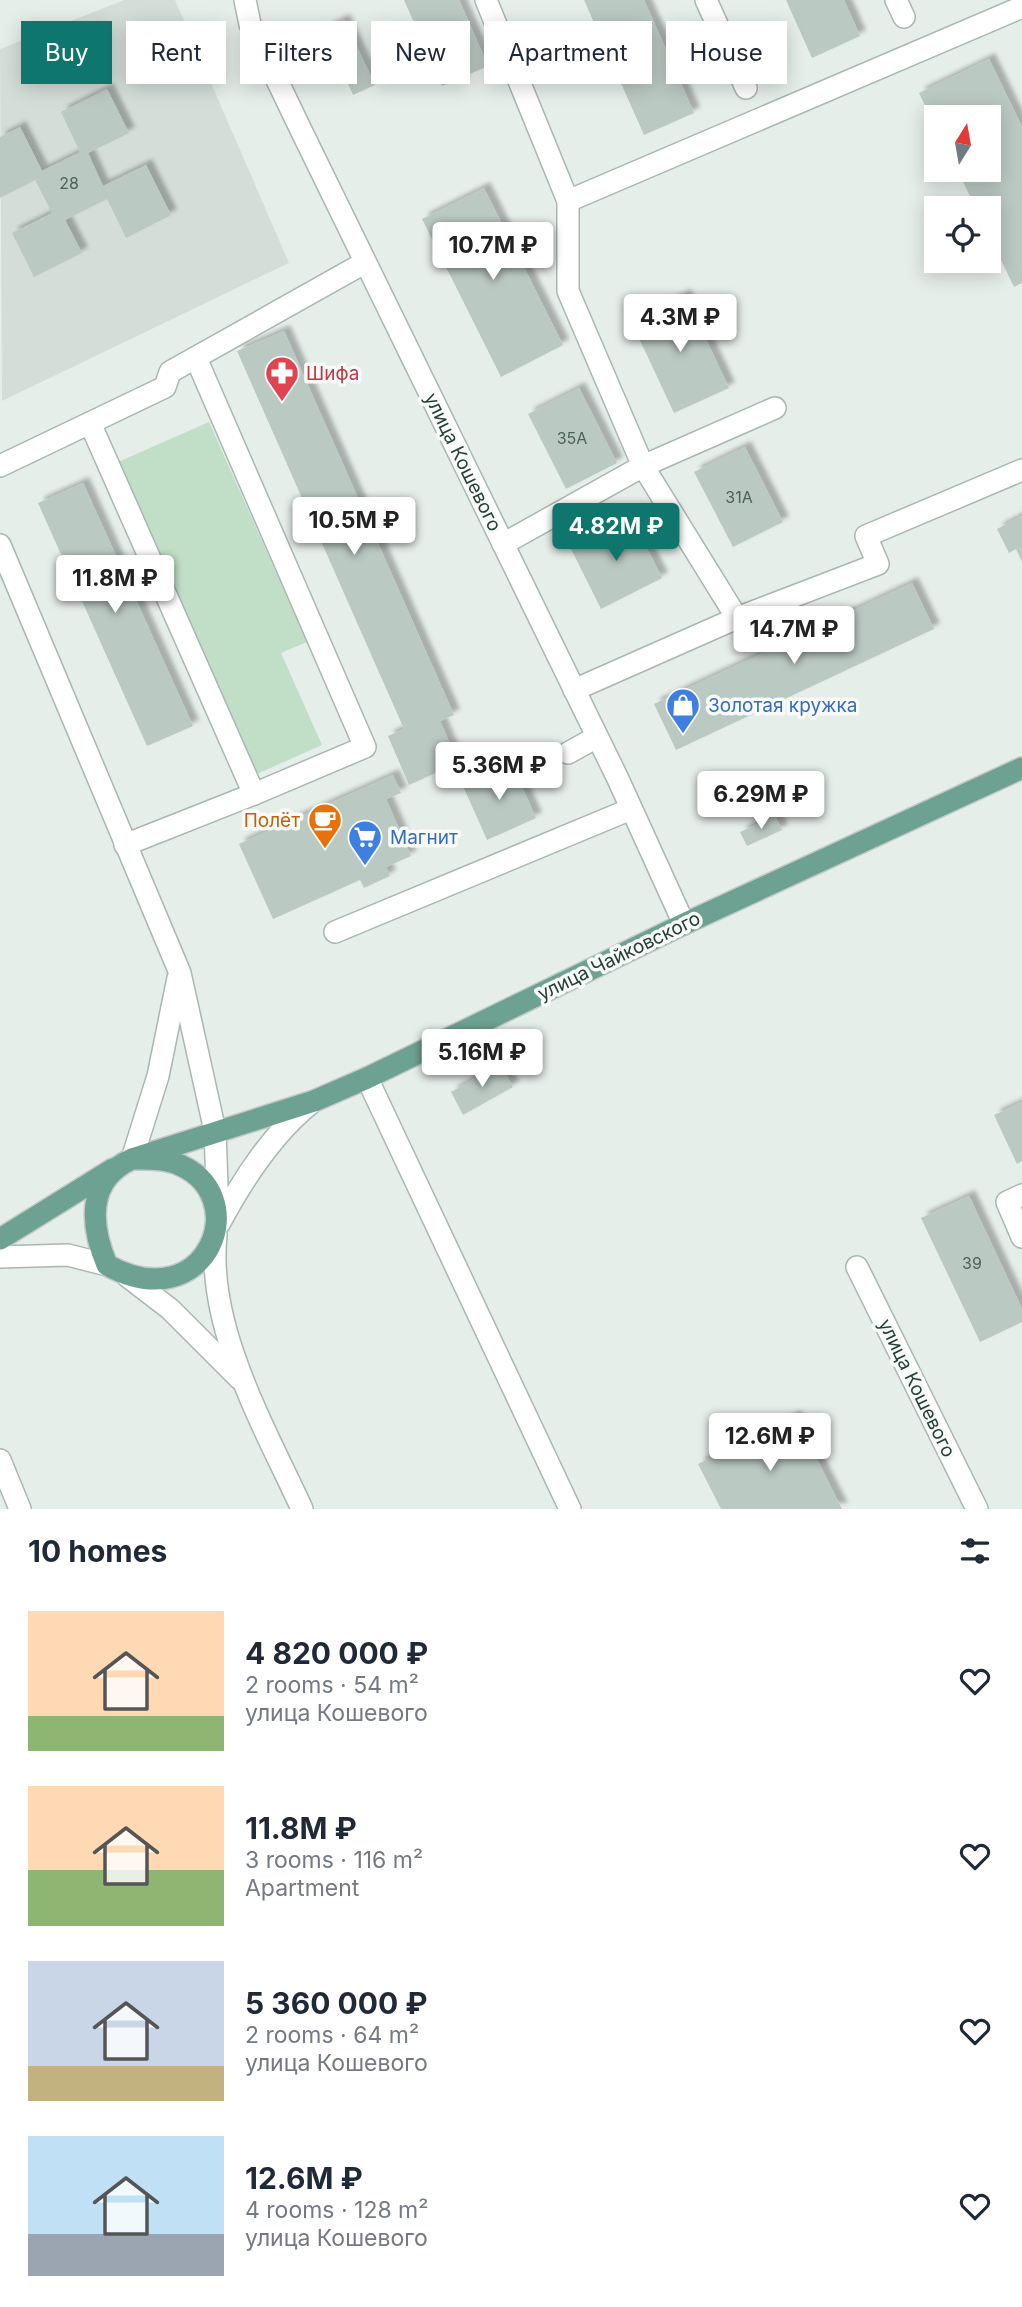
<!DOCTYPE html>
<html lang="en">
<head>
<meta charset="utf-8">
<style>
  body { margin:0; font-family:Inter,sans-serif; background:#f2f2f3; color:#1f2937; height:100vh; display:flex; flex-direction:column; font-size:26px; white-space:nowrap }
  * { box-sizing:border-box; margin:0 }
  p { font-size:23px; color:#747a83 }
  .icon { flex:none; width:38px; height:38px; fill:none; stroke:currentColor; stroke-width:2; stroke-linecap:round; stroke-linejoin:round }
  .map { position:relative; height:1509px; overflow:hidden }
  .panel { display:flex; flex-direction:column; background:#fff; flex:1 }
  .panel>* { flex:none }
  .guide { position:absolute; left:21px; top:21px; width:980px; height:63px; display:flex; gap:14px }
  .needle { width:46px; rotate:11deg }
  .buttons { position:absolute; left:924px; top:105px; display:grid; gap:14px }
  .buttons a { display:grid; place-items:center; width:77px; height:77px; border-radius:0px; background:#fff; box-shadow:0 4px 18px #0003; font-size:35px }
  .price { position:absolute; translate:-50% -60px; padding:0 16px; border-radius:7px; background:#fff; color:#222; font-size:23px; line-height:46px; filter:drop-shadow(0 2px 4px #0008) }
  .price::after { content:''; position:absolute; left:50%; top:42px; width:21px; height:16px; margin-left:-10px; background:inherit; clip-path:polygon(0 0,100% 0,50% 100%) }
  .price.on { background:#0f766e; color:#fff }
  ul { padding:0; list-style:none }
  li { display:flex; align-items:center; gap:21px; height:175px; padding:0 28px }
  li span { display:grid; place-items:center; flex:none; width:196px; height:140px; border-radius:0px; color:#555 }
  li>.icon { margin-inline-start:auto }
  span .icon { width:84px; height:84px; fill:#fffc; stroke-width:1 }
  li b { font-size:30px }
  h2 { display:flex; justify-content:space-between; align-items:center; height:84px; padding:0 28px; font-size:30px }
  .tag { padding:0 24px; border-radius:0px; background:#fff; box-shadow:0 4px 18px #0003; font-size:24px; line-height:63px }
  .tag.on { background:#0f766e; color:#fff }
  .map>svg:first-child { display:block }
</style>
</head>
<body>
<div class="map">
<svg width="1022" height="1509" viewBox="0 0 1022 1509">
  <defs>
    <filter id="shadow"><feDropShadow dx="6" dy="-6" stdDeviation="2" flood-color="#0004"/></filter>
  </defs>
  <rect width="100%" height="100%" fill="#e6eeea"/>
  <!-- built -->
  <path fill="#d4ded9" d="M 124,0 L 175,0 L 289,263 L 2,401 L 0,49 Z"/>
  <!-- green -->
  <path fill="#c1dec7" d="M 209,422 L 307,642 L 281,653 L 322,745 L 257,774 L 118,462 Z"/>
  <!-- building -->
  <g fill="#bbc9c3" filter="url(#shadow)">
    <path d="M 404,0 L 459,0 L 488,66 L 442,86 Z"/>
    <path d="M 584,0 L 644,0 L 694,113 L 644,135 Z"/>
    <path d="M 786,0 L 844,0 L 860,36 L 812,58 Z"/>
    <path d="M 344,20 L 375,85 L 353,95 L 323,30 Z"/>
    <path d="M 989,59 L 1022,127 L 1022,283 L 1014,287 L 989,235 L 989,208 L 976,208 L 957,170 L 989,170 L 989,117 L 936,117 L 936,128 L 919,93 Z"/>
    <path d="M 107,89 L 129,133 L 88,153 L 103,186 L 146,165 L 171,215 L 126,238 L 107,199 L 65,220 L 82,253 L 34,277 L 12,233 L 52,213 L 35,180 L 0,198 L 0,137 L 20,127 L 42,171 L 80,152 L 61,112 Z"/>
    <path d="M 484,188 L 563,345 L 501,377 L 422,219 Z"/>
    <path d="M 685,295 L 729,388 L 674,413 L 631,321 Z"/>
    <path d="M 284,331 L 454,715 L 440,721 L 458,763 L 409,785 L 388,736 L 404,729 L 237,351 Z"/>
    <path d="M 579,388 L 617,463 L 566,489 L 528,414 Z"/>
    <path d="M 745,447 L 783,522 L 733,547 L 694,472 Z"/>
    <path d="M 83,483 L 193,726 L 147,746 L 38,503 Z"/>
    <path d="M 1022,516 L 1022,562 L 1016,549 L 1009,553 L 997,529 Z"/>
    <path d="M 631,517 L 662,578 L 601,609 L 570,547 Z"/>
    <path d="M 912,583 L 934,629 L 676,750 L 654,704 Z"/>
    <path d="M 512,765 L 536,818 L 487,840 L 463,786 Z"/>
    <path d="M 393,775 L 401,793 L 386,799 L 411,856 L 386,867 L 390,876 L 364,888 L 360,880 L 273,919 L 239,844 Z"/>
    <path d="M 775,816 L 782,830 L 747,846 L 740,832 Z"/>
    <path d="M 500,1064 L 513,1087 L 463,1115 L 451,1092 Z"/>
    <path d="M 1022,1102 L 1022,1161 L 1017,1164 L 994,1115 Z"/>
    <path d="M 969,1196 L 1022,1309 L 1022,1322 L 980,1342 L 921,1218 Z"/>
    <path d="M 795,1416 L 842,1509 L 721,1509 L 698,1464 Z"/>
  </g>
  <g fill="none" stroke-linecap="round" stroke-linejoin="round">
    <!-- minor casing -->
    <g stroke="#a9b6b1" stroke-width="24">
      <g id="minor">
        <path d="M 245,0 L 250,24 L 300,128 L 618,779 L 684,924"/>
        <path d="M 486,0 L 568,201 L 1022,7"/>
        <path d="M 706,0 L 746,88"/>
        <path d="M 896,0 L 904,17"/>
        <path d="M 568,201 L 568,291 L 643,466 L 737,618"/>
        <path d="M 90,423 L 254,794 L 365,747 L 196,358"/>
        <path d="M 0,466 L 165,387 L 170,372 L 364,263"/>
        <path d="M 503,544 L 643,466 L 775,408"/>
        <path d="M 0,545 L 180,973 L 215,1131 L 218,1213"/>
        <path d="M 574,690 L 737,618 L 878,564 L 866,536 L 1022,470"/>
        <path d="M 568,753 L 597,737"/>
        <path d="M 125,845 L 254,794"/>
        <path d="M 335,932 L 631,809"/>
        <path d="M 367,1078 L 570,1509"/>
        <path d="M 132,1159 L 158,1076 L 178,978"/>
        <path d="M 1022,1195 L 1007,1202 L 1022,1237"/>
        <path d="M 219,1224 C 243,1179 272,1134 311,1103"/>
        <path d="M 216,1235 C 206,1327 265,1428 302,1509"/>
        <path d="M 0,1257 L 68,1255 L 107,1265"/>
        <path d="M 857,1267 L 977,1509"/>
        <path d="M 127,1276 L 170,1309 L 240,1379"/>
        <path d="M 0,1460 L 20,1509"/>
      </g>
    </g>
    <!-- major casing -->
    <g stroke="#c2cac7" stroke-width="24">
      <g id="major">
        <path d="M 132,1159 L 314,1101 L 367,1078 L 684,924 L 1022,768"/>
        <path d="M 132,1159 C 146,1159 161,1158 175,1163 C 257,1193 208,1321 107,1265 C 91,1227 85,1180 132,1159 Z"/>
        <path d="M 0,1239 L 113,1169"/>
      </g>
    </g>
    <!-- minor -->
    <use href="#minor" stroke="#fff" stroke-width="21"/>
    <!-- major -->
    <use href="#major" stroke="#6da192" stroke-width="21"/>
  </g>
  <!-- icons -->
  <defs>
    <g id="pharmacy-pin" transform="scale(1.75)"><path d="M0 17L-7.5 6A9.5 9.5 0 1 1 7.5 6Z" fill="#e0444e" stroke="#f7faf8"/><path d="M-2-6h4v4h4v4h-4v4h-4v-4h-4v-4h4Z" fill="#fff"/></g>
    <g id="shop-pin" transform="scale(1.75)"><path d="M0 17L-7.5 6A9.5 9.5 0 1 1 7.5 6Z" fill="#3f7fe0" stroke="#f7faf8"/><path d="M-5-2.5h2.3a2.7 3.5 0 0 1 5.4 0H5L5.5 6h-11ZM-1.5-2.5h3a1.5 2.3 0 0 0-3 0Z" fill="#fff"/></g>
    <g id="cafe-pin" transform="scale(1.75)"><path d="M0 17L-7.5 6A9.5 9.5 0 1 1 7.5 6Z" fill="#e8710a" stroke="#f7faf8"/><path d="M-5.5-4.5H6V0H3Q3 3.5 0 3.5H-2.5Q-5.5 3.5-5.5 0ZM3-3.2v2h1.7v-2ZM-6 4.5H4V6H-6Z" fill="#fff"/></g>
    <g id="supermarket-pin" transform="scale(1.75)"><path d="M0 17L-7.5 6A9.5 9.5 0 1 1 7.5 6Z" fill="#3f7fe0" stroke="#f7faf8"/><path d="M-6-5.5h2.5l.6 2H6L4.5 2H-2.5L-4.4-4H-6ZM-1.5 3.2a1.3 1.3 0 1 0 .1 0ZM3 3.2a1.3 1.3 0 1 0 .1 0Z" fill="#fff"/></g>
  </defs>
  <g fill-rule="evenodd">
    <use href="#pharmacy-pin" x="282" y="373"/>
    <use href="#shop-pin" x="683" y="705"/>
    <use href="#cafe-pin" x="325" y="820"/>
    <use href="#supermarket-pin" x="365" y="837"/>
  </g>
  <g text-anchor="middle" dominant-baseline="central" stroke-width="7" stroke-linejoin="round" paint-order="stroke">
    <!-- number labels -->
    <g font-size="16" fill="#4b625b">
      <text x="69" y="183">28</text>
      <text x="572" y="438">35А</text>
      <text x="739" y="497">31А</text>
      <text x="972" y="1263">39</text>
    </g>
    <!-- health labels -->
    <g font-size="19" fill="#be3a42" stroke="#f7faf8" text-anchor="start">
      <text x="306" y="373">Шифа</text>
    </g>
    <!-- street labels -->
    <g font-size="19" fill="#264038" stroke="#f7faf8">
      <text transform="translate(463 462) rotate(64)">улица Кошевого</text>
      <text transform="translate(619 956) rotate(-26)">улица Чайковского</text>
      <text transform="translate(917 1388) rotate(64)">улица Кошевого</text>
    </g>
    <!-- shop labels -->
    <g font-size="19" fill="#366cbe" stroke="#f7faf8" text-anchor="start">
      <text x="708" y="705">Золотая кружка</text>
      <text x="390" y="837">Магнит</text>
    </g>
    <!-- food labels -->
    <g font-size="19" fill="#c56008" stroke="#f7faf8" text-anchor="end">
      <text x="300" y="820">Полёт</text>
    </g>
  </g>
</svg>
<div class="buttons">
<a><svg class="needle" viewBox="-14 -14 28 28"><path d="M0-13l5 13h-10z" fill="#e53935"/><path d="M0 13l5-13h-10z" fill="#747a83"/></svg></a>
<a><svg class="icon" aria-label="locate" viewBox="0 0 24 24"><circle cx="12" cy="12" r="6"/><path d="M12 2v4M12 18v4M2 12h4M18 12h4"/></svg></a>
</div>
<b class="price" style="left:493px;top:282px">10.7M ₽</b>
<b class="price" style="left:680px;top:354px">4.3M ₽</b>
<b class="price" style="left:354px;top:557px">10.5M ₽</b>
<b class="price on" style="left:616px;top:563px">4.82M ₽</b>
<b class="price" style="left:115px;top:615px">11.8M ₽</b>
<b class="price" style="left:794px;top:666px">14.7M ₽</b>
<b class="price" style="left:499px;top:802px">5.36M ₽</b>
<b class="price" style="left:761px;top:831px">6.29M ₽</b>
<b class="price" style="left:482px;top:1089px">5.16M ₽</b>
<b class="price" style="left:770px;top:1473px">12.6M ₽</b>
<div class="guide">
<a class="tag on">Buy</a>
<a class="tag">Rent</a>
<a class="tag">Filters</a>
<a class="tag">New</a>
<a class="tag">Apartment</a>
<a class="tag">House</a>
</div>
</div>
<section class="panel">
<h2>10 homes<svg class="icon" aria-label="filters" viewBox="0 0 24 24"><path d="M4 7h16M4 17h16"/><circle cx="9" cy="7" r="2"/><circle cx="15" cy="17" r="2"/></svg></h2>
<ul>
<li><span style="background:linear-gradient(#ffd9b3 75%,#8fb573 0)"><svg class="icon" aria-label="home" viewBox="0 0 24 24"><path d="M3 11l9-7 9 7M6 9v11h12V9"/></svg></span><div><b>4 820 000 ₽</b><p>2 rooms · 54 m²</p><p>улица Кошевого</p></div><svg class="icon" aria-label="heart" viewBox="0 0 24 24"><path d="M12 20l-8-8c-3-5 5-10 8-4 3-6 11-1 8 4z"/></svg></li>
<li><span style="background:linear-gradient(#ffd9b3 60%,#8fb573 0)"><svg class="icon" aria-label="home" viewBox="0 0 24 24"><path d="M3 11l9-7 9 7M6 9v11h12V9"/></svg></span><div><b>11.8M ₽</b><p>3 rooms · 116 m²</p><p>Apartment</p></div><svg class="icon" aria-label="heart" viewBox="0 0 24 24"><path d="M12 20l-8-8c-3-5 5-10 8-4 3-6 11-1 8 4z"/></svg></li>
<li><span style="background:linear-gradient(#c9d6e8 75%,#c2b280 0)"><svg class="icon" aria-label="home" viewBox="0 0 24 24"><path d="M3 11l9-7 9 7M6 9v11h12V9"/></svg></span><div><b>5 360 000 ₽</b><p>2 rooms · 64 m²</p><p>улица Кошевого</p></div><svg class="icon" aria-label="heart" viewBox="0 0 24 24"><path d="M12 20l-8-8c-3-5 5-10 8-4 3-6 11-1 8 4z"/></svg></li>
<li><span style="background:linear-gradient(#bfe0f5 70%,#9aa5b1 0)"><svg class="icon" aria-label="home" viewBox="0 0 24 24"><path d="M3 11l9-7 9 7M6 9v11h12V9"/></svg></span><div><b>12.6M ₽</b><p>4 rooms · 128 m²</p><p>улица Кошевого</p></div><svg class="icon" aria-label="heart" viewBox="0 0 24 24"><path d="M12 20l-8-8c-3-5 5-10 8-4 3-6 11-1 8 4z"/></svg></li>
</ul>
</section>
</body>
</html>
